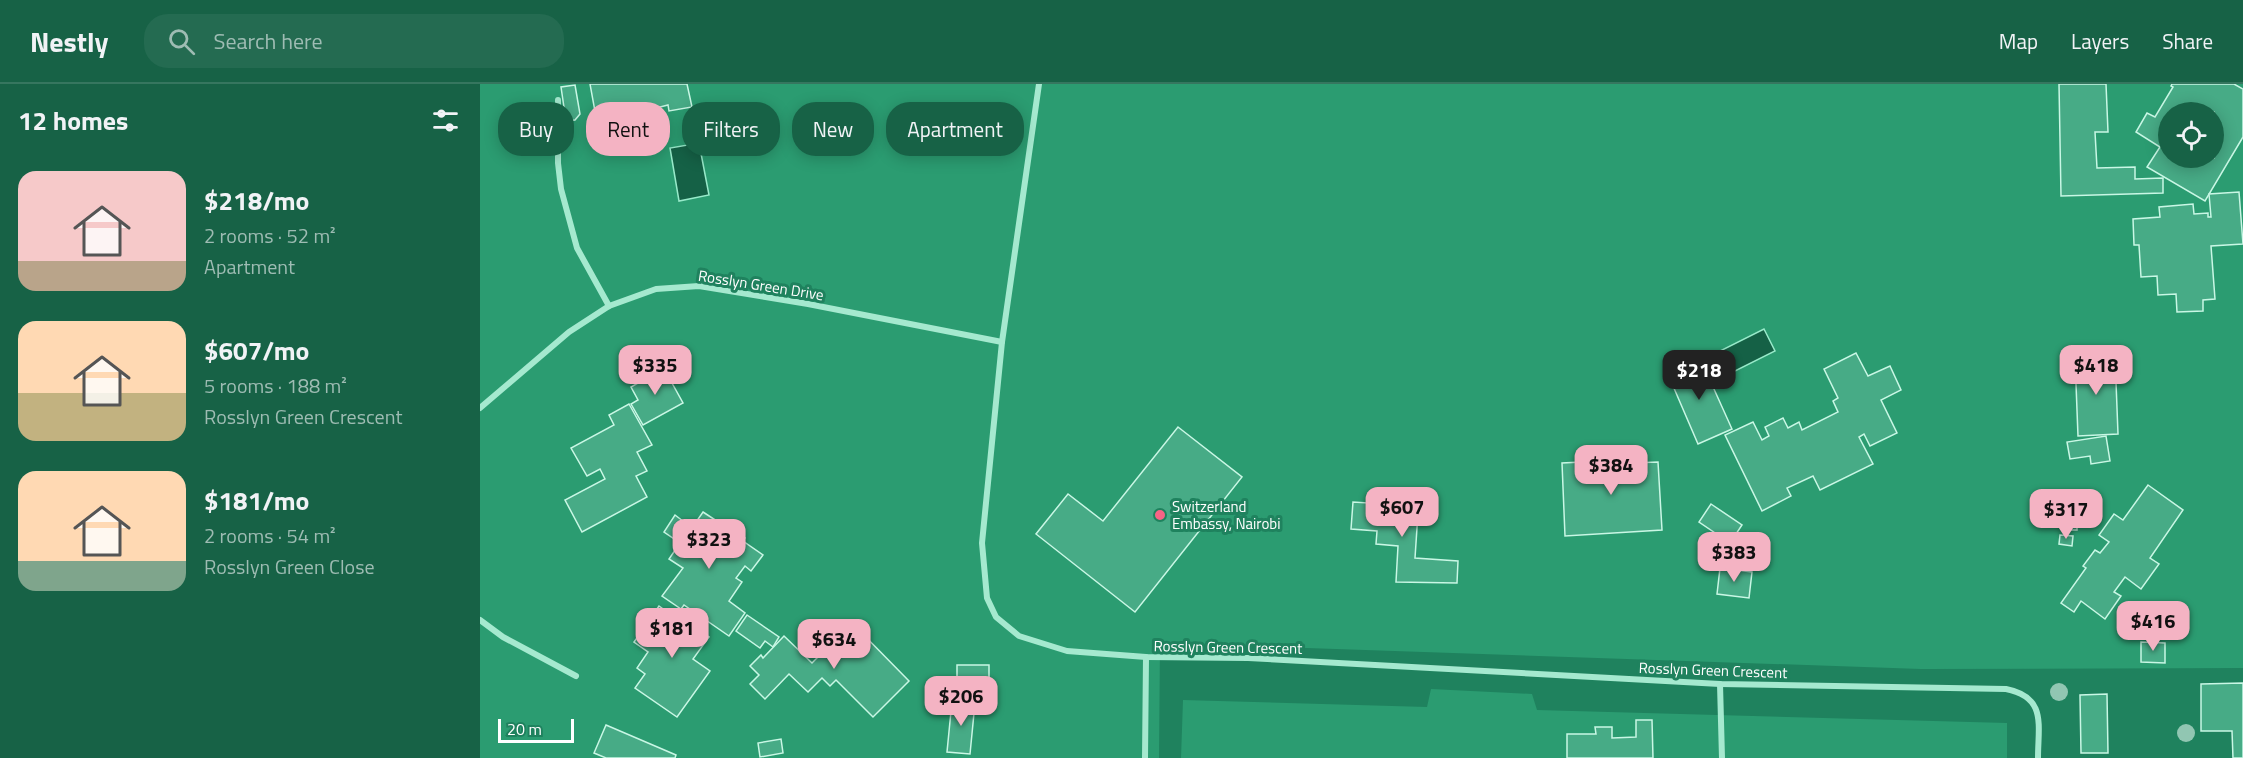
<!DOCTYPE html>
<html lang="en">
<head>
<meta charset="utf-8">
<style>
  body { margin:0; font-family:"Titillium Web",sans-serif; background:#246b51; color:#f1f3f6; height:100vh; display:flex; flex-direction:column; font-size:22px; white-space:nowrap }
  * { box-sizing:border-box; margin:0 }
  p { font-size:20px; color:#9ebcb3 }
  .icon { flex:none; width:33px; height:33px; fill:none; stroke:currentColor; stroke-width:2; stroke-linecap:round; stroke-linejoin:round }
  .map { position:relative; flex:1; overflow:hidden }
  .side { display:flex; flex-direction:column; background:#176246; width:480px }
  .side>* { flex:none }
  .hud { position:absolute; left:18px; top:18px; width:570px; height:54px; display:flex; gap:12px }
  .fabs { position:absolute; left:1678px; top:18px; display:grid; gap:12px }
  .fabs a { display:grid; place-items:center; width:66px; height:66px; border-radius:50%; background:#176246; box-shadow:0 3px 15px #0003; font-size:30px }
  .scale { position:absolute; left:18px; bottom:15px; width:76px; box-sizing:border-box; padding-left:6px; border:3px solid #fff; border-top:0; font-size:16px; line-height:21px; white-space:nowrap; color:#fff; -webkit-text-stroke:4px #1f825e; paint-order:stroke }
  .price { position:absolute; translate:-50% -51px; padding:0 14px; border-radius:12px; background:#f4b3c3; color:#111; font-size:20px; line-height:39px; filter:drop-shadow(0 2px 3px #0008) }
  .price::after { content:''; position:absolute; left:50%; top:36px; width:18px; height:14px; margin-left:-9px; background:inherit; clip-path:polygon(0 0,100% 0,50% 100%) }
  .price.on { background:#222; color:#fff }
  ul { padding:0; list-style:none }
  li { display:flex; align-items:center; gap:18px; height:150px; padding:0 18px }
  li span { display:grid; place-items:center; flex:none; width:168px; height:120px; border-radius:18px; color:#555 }
  li>.icon { margin-inline-start:auto }
  span .icon { width:72px; height:72px; fill:#fffc; stroke-width:1 }
  li b { font-size:26px }
  h2 { display:flex; justify-content:space-between; align-items:center; height:72px; padding:0 18px; font-size:26px }
  .pill { padding:0 21px; border-radius:24px; background:#176246; box-shadow:0 3px 15px #0003; font-size:21px; line-height:54px }
  .pill.on { background:#f4b3c3; color:#111 }
  header { display:flex; align-items:center; gap:36px; box-sizing:border-box; height:84px; padding:0 30px; background:#176246; border-bottom:2px solid #36765f }
  header strong { font-size:28px }
  nav { display:flex; gap:33px; margin-inline-start:auto; font-size:21px }
  .search { width:420px; height:54px; background:#246b51; display:flex; align-items:center; gap:15px; box-sizing:border-box; padding:0 21px; border-radius:24px; color:#9ebcb3; font-size:22px }
  main { display:flex; flex:1; min-height:0 }
  .map>svg:first-child { display:block }
</style>
</head>
<body>
<header>
<strong>Nestly</strong>
<div class="search"><svg class="icon" aria-label="search" viewBox="0 0 24 24"><circle cx="10" cy="10" r="6"/><path d="M15 15l6 6"/></svg>Search here</div>
<nav><a>Map</a><a>Layers</a><a>Share</a></nav>
</header>
<main>
<section class="side">
<h2>12 homes<svg class="icon" aria-label="filters" viewBox="0 0 24 24"><path d="M4 7h16M4 17h16"/><circle cx="9" cy="7" r="2"/><circle cx="15" cy="17" r="2"/></svg></h2>
<ul>
<li><span style="background:linear-gradient(#f6c9c9 75%,#b9a48a 0)"><svg class="icon" aria-label="home" viewBox="0 0 24 24"><path d="M3 11l9-7 9 7M6 9v11h12V9"/></svg></span><div><b>$218/mo</b><p>2 rooms · 52 m²</p><p>Apartment</p></div></li>
<li><span style="background:linear-gradient(#ffd9b3 60%,#c2b280 0)"><svg class="icon" aria-label="home" viewBox="0 0 24 24"><path d="M3 11l9-7 9 7M6 9v11h12V9"/></svg></span><div><b>$607/mo</b><p>5 rooms · 188 m²</p><p>Rosslyn Green Crescent</p></div></li>
<li><span style="background:linear-gradient(#ffd9b3 75%,#7fa58c 0)"><svg class="icon" aria-label="home" viewBox="0 0 24 24"><path d="M3 11l9-7 9 7M6 9v11h12V9"/></svg></span><div><b>$181/mo</b><p>2 rooms · 54 m²</p><p>Rosslyn Green Close</p></div></li>
</ul>
</section>
<div class="map">
<svg width="1763" height="674" viewBox="0 0 1763 674">
  <rect width="100%" height="100%" fill="#1f825e"/>
  <!-- green -->
  <g fill="#2b9c71" fill-rule="evenodd">
    <path d="M 0,0 L 1763,0 L 1763,584 L 1441,585 L 680,559 L 679,674 L 0,674 ZM 1689,28 L 1734,28 L 1734,74 L 1689,74 Z"/>
    <path d="M 951,605 L 1052,610 L 1057,626 L 1527,639 L 1527,674 L 701,674 L 703,616 L 947,623 Z"/>
  </g>
  <!-- water -->
  <g fill="#156146" stroke="#98eaca" stroke-width="1.5">
    <path d="M 219,59 L 229,111 L 199,117 L 190,64 Z"/>
    <path d="M 1284,245 L 1295,267 L 1243,293 L 1232,271 Z"/>
  </g>
  <!-- building -->
  <g fill="#47ab86" stroke="#c9f7e5" stroke-width="1.5" fill-rule="evenodd">
    <path d="M 110,0 L 207,0 L 212,23 L 189,27 L 188,21 L 176,24 L 179,42 L 148,47 L 144,28 L 116,33 Z"/>
    <path d="M 1579,0 L 1626,0 L 1628,48 L 1615,48 L 1617,84 L 1655,83 L 1655,95 L 1683,94 L 1683,109 L 1581,112 Z"/>
    <path d="M 1692,0 L 1754,0 L 1763,5 L 1763,53 L 1725,117 L 1667,83 L 1680,63 L 1656,48 L 1667,29 L 1675,33 L 1693,3 L 1691,2 ZM 1689,28 L 1734,28 L 1734,74 L 1689,74 Z"/>
    <path d="M 95,1 L 100,30 L 95,36 L 86,37 L 81,3 Z"/>
    <path d="M 1759,108 L 1763,160 L 1731,162 L 1735,215 L 1723,216 L 1723,227 L 1697,228 L 1696,210 L 1678,211 L 1677,192 L 1661,193 L 1659,161 L 1654,161 L 1653,135 L 1680,133 L 1679,123 L 1713,120 L 1714,130 L 1728,129 L 1728,133 L 1731,133 L 1729,110 Z"/>
    <path d="M 1376,269 L 1388,292 L 1410,282 L 1421,306 L 1401,316 L 1417,349 L 1390,362 L 1384,350 L 1379,353 L 1393,380 L 1340,406 L 1333,392 L 1307,404 L 1311,412 L 1282,427 L 1245,351 L 1273,338 L 1282,356 L 1289,352 L 1285,343 L 1303,334 L 1308,344 L 1319,338 L 1322,346 L 1358,328 L 1353,317 L 1358,314 L 1344,285 Z"/>
    <path d="M 1635,272 L 1638,350 L 1598,352 L 1595,274 Z"/>
    <path d="M 1220,274 L 1252,345 L 1218,360 L 1187,288 Z"/>
    <path d="M 182,281 L 203,319 L 163,341 L 151,320 L 158,316 L 151,303 L 172,291 L 170,288 Z"/>
    <path d="M 149,320 L 172,361 L 157,368 L 167,387 L 156,392 L 167,413 L 102,448 L 85,416 L 125,395 L 120,385 L 107,392 L 91,364 L 134,341 L 129,331 Z"/>
    <path d="M 698,343 L 762,393 L 655,528 L 556,450 L 588,410 L 623,437 Z"/>
    <path d="M 1626,352 L 1630,377 L 1611,380 L 1610,372 L 1590,375 L 1587,358 Z"/>
    <path d="M 1150,365 L 1151,379 L 1178,378 L 1182,446 L 1085,452 L 1082,379 L 1122,377 L 1121,367 Z"/>
    <path d="M 1668,401 L 1703,426 L 1670,474 L 1679,480 L 1661,505 L 1645,493 L 1634,508 L 1641,512 L 1625,535 L 1601,517 L 1594,528 L 1581,519 L 1606,484 L 1603,482 L 1615,466 L 1620,469 L 1629,458 L 1619,451 L 1634,430 L 1643,436 Z"/>
    <path d="M 888,411 L 939,414 L 935,474 L 978,477 L 977,499 L 916,498 L 918,462 L 896,460 L 897,447 L 871,445 L 873,418 L 888,419 Z"/>
    <path d="M 1231,420 L 1262,441 L 1250,459 L 1219,438 Z"/>
    <path d="M 223,428 L 249,445 L 242,455 L 247,459 L 255,447 L 265,454 L 263,457 L 283,471 L 271,487 L 265,482 L 256,494 L 262,498 L 249,517 L 265,529 L 249,552 L 204,521 L 201,525 L 182,512 L 203,484 L 189,475 L 200,459 L 184,448 L 195,431 L 212,444 Z"/>
    <rect x="1586" y="434" width="11" height="12"/>
    <path d="M 1580,451 L 1593,452 L 1592,462 L 1579,460 Z"/>
    <path d="M 1240,484 L 1272,488 L 1269,514 L 1237,510 Z"/>
    <path d="M 179,522 L 196,534 L 202,524 L 226,541 L 221,547 L 229,553 L 213,575 L 230,587 L 197,633 L 155,604 L 165,590 L 157,584 L 168,568 L 154,558 Z"/>
    <path d="M 267,531 L 299,553 L 293,563 L 285,557 L 280,564 L 256,547 Z"/>
    <path d="M 372,539 L 429,597 L 393,633 L 356,596 L 350,602 L 342,594 L 328,608 L 309,590 L 285,615 L 270,600 L 279,591 L 270,582 L 281,571 L 283,574 L 304,552 L 332,579 Z"/>
    <path d="M 1661,558 L 1685,559 L 1685,579 L 1661,578 Z"/>
    <rect x="477" y="581" width="32" height="26"/>
    <path d="M 1763,599 L 1763,674 L 1753,674 L 1752,647 L 1721,647 L 1721,600 Z"/>
    <path d="M 1627,610 L 1628,669 L 1601,669 L 1600,611 Z"/>
    <path d="M 472,617 L 495,619 L 490,670 L 467,668 Z"/>
    <path d="M 1156,636 L 1172,636 L 1173,674 L 1087,674 L 1087,650 L 1116,650 L 1115,643 L 1132,643 L 1132,654 L 1156,653 Z"/>
    <path d="M 126,641 L 196,671 L 195,674 L 126,674 L 114,669 Z"/>
    <path d="M 301,655 L 303,669 L 280,673 L 278,659 Z"/>
  </g>
  <g fill="none" stroke-linecap="round" stroke-linejoin="round">
    <!-- street -->
    <g stroke="#a5e9cf" stroke-width="6">
      <path d="M 559,0 L 522,258 L 502,459 L 507,514 L 516,533 L 539,552 L 587,567 L 666,573 L 768,574 L 1240,600 L 1526,605 C 1567,613 1558,641 1558,674"/>
      <path d="M 78,16 L 78,79 L 81,105 L 97,164 L 129,222"/>
      <path d="M 0,324 L 89,248 L 129,222 L 176,205 L 219,202 L 328,220 L 522,258"/>
      <path d="M 0,536 L 23,553 L 96,592"/>
      <path d="M 1240,600 L 1242,674"/>
      <path d="M 665,674 L 666,573"/>
    </g>
  </g>
  <!-- trees -->
  <g fill="#91c6b2">
    <circle cx="1579" cy="608" r="9"/>
    <circle cx="1706" cy="649" r="9"/>
  </g>
  <!-- markers -->
  <circle fill="#f76485" stroke="#1f825e" stroke-width="2" cx="680" cy="431" r="6"/>
  <g text-anchor="middle" dominant-baseline="central" stroke-width="6" stroke-linejoin="round" paint-order="stroke">
    <!-- street labels -->
    <g font-size="15" fill="#fff" stroke="#1f825e">
      <text transform="translate(281 201) rotate(9)">Rosslyn Green Drive</text>
      <text transform="translate(748 563) rotate(1)">Rosslyn Green Crescent</text>
      <text transform="translate(1233 586) rotate(2)">Rosslyn Green Crescent</text>
    </g>
    <!-- poi labels -->
    <g font-size="15" fill="#fff" stroke="#1f825e" text-anchor="start">
      <text x="692" y="422">Switzerland<tspan x="692" dy="17">Embassy, Nairobi</tspan></text>
    </g>
  </g>
</svg>
<div class="fabs">
<a><svg class="icon" aria-label="locate" viewBox="0 0 24 24"><circle cx="12" cy="12" r="6"/><path d="M12 2v4M12 18v4M2 12h4M18 12h4"/></svg></a>
</div>
<div class="scale">20 m</div>
<b class="price" style="left:175px;top:312px">$335</b>
<b class="price" style="left:1616px;top:312px">$418</b>
<b class="price on" style="left:1219px;top:317px">$218</b>
<b class="price" style="left:1131px;top:412px">$384</b>
<b class="price" style="left:922px;top:454px">$607</b>
<b class="price" style="left:1586px;top:456px">$317</b>
<b class="price" style="left:229px;top:486px">$323</b>
<b class="price" style="left:1254px;top:499px">$383</b>
<b class="price" style="left:1673px;top:568px">$416</b>
<b class="price" style="left:192px;top:575px">$181</b>
<b class="price" style="left:354px;top:586px">$634</b>
<b class="price" style="left:481px;top:643px">$206</b>
<div class="hud">
<a class="pill">Buy</a>
<a class="pill on">Rent</a>
<a class="pill">Filters</a>
<a class="pill">New</a>
<a class="pill">Apartment</a>
</div>
</div>
</main>
</body>
</html>
